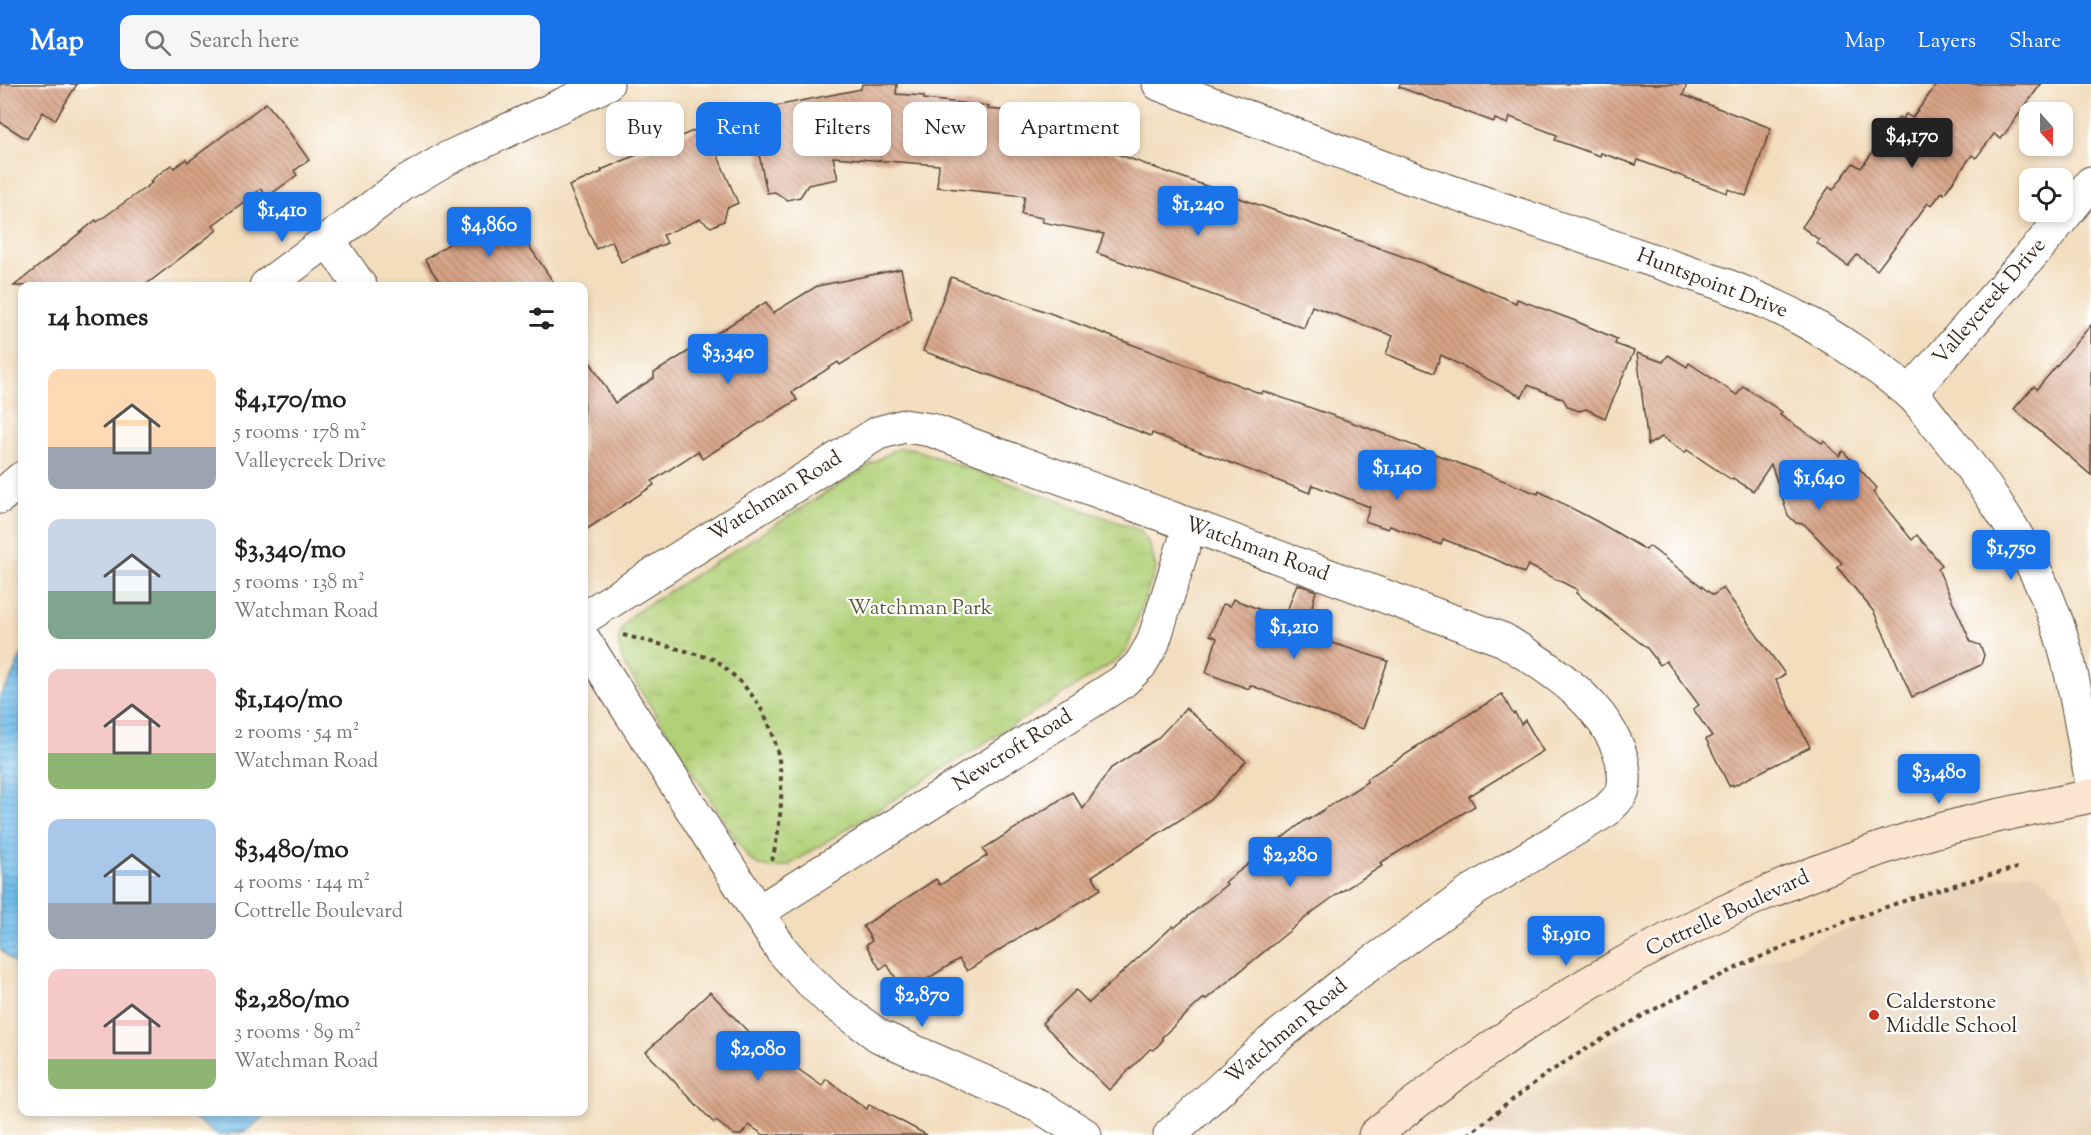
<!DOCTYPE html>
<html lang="en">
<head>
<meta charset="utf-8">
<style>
  body { margin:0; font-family:"Sorts Mill Goudy",serif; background:#f6f6f6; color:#222; height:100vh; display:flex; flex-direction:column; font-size:22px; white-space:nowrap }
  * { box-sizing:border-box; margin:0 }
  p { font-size:20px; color:#767676 }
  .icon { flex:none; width:33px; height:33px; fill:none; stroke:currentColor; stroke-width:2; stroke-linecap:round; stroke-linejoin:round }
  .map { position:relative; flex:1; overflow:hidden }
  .details { position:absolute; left:18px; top:198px; width:570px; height:834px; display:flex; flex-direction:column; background:#fff; border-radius:12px; box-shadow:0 3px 9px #0003 }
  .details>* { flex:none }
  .banner { position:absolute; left:606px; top:18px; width:570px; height:54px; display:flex; gap:12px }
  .needle { width:39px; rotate:159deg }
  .fabs { position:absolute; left:2019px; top:18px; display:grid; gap:12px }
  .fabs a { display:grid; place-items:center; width:54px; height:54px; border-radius:12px; background:#fff; box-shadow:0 3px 9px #0003; font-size:30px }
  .price { position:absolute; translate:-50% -51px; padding:0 14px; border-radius:6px; background:#1a73e8; color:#fff; font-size:20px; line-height:39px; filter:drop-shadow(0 2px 3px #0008) }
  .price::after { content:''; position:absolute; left:50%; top:36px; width:18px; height:14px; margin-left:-9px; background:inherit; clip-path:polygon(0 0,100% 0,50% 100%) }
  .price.current { background:#222; color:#fff }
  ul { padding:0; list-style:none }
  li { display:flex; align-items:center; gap:18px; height:150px; padding:0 30px }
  li span { display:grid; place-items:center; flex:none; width:168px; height:120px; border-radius:12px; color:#555 }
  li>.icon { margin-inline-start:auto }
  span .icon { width:72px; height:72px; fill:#fffc; stroke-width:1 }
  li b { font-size:26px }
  h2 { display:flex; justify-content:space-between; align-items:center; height:72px; padding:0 30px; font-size:26px }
  .pill { padding:0 21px; border-radius:12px; background:#fff; box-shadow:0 3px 9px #0003; font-size:21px; line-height:54px }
  .pill.current { background:#1a73e8; color:#fff }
  header { display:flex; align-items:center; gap:36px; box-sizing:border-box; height:84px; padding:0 30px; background:#1a73e8; color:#fff }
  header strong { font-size:28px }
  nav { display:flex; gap:33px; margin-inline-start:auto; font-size:21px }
  .search { width:420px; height:54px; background:#f6f6f6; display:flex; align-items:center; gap:15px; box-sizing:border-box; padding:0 21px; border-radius:12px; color:#767676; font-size:22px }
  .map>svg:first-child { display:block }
</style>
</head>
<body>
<header>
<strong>Map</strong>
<div class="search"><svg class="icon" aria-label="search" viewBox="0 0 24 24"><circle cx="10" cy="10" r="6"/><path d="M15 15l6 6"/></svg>Search here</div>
<nav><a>Map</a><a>Layers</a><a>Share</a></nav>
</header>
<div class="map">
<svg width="2091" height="1051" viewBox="0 0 2091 1051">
  <defs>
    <pattern id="park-tufts" width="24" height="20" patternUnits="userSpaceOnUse" patternTransform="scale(1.5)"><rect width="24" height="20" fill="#b1d077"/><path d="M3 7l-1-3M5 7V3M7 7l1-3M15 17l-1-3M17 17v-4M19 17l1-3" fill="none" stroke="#99b366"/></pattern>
    <pattern id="water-rules" width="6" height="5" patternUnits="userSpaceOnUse" patternTransform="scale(1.5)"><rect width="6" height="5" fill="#74c1ee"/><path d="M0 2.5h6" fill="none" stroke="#609dc0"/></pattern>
    <pattern id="building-back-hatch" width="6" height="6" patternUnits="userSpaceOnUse" patternTransform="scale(1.5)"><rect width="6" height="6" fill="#d7a386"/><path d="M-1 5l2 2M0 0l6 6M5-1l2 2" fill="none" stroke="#b0856d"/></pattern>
  </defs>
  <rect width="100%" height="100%" fill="#fff"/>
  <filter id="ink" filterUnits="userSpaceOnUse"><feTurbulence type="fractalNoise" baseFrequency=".0167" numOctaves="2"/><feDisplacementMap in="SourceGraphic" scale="12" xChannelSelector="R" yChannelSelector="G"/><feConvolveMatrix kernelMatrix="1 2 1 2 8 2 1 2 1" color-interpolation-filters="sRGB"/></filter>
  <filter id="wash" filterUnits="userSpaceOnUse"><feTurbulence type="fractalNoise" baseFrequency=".008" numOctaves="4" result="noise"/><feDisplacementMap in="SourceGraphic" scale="24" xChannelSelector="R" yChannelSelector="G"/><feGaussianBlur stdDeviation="1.35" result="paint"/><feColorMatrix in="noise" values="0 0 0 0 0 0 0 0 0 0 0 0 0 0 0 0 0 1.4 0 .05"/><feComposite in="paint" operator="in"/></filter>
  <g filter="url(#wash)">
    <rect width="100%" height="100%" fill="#f2ddbd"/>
    <!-- built -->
    <path fill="#e6d0b5" d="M 2029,787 L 2048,798 L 2062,812 L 2072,846 L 2091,952 L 2091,1051 L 1478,1051 L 1585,974 L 1700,909 L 1819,855 L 1888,829 L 1967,803 Z"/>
    <!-- park -->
    <path fill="url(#park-tufts)" stroke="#767d4a" stroke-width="1.5" d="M 901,364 L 911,364 L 1140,446 L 1149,459 L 1156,484 L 1126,567 L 1119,575 L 789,781 C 773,786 762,785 748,774 L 625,582 C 615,559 616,548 633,530 L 892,367 Z"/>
    <!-- water -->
    <g fill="url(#water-rules)" stroke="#587686" stroke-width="1.5">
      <path d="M 22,569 L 22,887 L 0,865 L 0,611 L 10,597 Z"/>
      <path d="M 187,1028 L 270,1028 L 246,1047 L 225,1051 L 216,1051 Z"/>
    </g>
    <g id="blocks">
      <!-- building -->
      <g fill="url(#building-back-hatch)">
        <path d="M 0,0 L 77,0 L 55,36 L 43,28 L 27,55 L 0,38 Z"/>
        <path d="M 862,0 L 897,0 L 896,10 L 924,12 L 924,15 L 989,22 L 988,25 L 1009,27 L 1007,44 L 1103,63 L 1103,65 L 1421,179 L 1516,219 L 1517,215 L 1573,236 L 1617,255 L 1615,260 L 1634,267 L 1605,334 L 1586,325 L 1579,327 L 1568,323 L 1563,315 L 1528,301 L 1522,313 L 1441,271 L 1434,289 L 1386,270 L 1393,252 L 1312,222 L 1304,244 L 1097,169 L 1104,150 L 1042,138 L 1043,134 L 1021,130 L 1025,112 L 937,103 L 939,81 L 833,73 L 838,95 L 808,101 L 800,113 L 787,116 L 775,108 L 767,109 L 750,27 L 861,5 Z"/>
        <path d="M 1400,0 L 1687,0 L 1683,11 L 1771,44 L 1746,112 L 1728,105 L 1727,109 L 1638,76 L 1636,81 L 1601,69 L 1600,72 L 1555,56 L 1557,51 L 1510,33 L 1508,40 L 1495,35 L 1494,38 L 1399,3 Z"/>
        <path d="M 1937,0 L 2041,0 L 2001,55 L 1994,50 L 1976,74 L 1972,71 L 1944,110 L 1942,108 L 1932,121 L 1928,119 L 1877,186 L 1857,171 L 1848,182 L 1817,159 L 1819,156 L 1802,143 L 1829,103 L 1833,106 L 1853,79 L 1861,84 L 1899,33 L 1902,35 L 1906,30 L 1912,34 Z"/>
        <path d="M 266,19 L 282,38 L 309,76 L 294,87 L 297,91 L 267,113 L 261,105 L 213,141 L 217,146 L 144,202 L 14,202 L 96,136 L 97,138 L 152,99 L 150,97 L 171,81 L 174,84 L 186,75 L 188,78 Z"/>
        <path d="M 705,42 L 738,119 L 727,124 L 724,137 L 711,143 L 700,135 L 663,151 L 667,159 L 621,178 L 612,157 L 596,165 L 569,102 L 602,88 L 601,86 Z"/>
        <path d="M 499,126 L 513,147 L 517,144 L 556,202 L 442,202 L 425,176 Z"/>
        <path d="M 901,185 L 912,236 L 840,281 L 838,278 L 792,308 L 797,316 L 702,375 L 698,367 L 652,397 L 654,401 L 584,447 L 584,268 L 615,319 L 654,294 L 654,289 L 766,218 L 773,229 L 817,202 Z"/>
        <path d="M 951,193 L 1047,228 L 1262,310 L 1263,307 L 1368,344 L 1538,410 L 1539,407 L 1598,438 L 1646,466 L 1649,462 L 1713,511 L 1723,504 L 1785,590 L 1776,596 L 1810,663 L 1733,702 L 1732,700 L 1729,702 L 1706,655 L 1712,652 L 1693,625 L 1699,621 L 1666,577 L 1660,581 L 1647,564 L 1576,509 L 1578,506 L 1528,481 L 1524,489 L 1499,477 L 1443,455 L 1441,461 L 1390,442 L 1388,445 L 1365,437 L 1370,423 L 1313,401 L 1310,409 L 1152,349 L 1151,352 L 1028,305 L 923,267 Z"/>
        <path d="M 2091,241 L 2091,391 L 2014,325 L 2034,302 L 2037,305 Z"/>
        <path d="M 1637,269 L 1663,278 L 1668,271 L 1687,283 L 1689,279 L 1737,311 L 1743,302 L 1782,328 L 1780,331 L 1822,359 L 1824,357 L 1839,372 L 1843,367 L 1877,404 L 1873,408 L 1912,456 L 1917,451 L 1942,481 L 1938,485 L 1971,558 L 1980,561 L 1984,571 L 1981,581 L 1912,613 L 1874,528 L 1837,483 L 1842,479 L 1804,440 L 1796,439 L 1788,431 L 1771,380 L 1753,407 L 1733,394 L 1732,396 L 1687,366 L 1685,369 L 1662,353 L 1648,361 Z"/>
        <path d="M 1297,500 L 1316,507 L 1305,550 L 1388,577 L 1363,645 L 1250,601 L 1249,605 L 1206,589 L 1217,554 L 1210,551 L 1223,520 L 1230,522 L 1233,515 L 1284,535 Z"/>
        <path d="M 1502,610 L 1513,630 L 1515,629 L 1521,640 L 1525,636 L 1543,667 L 1469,712 L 1475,722 L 1380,779 L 1382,782 L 1339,809 L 1314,827 L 1205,916 L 1204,914 L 1162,953 L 1162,957 L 1154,966 L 1150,965 L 1109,1006 L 1042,939 L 1076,906 L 1089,919 L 1173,842 L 1174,844 L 1227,800 L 1225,798 L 1307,735 L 1308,736 L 1367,698 L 1366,695 L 1416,664 L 1414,664 Z"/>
        <path d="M 1186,624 L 1246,677 L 1211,716 L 1092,792 L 1101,805 L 1058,832 L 1036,845 L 1035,843 L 967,887 L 959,875 L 905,909 L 887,880 L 880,885 L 866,861 L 872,857 L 863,842 L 936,795 L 940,801 L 987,772 L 983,765 L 1072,708 L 1083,725 L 1111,684 L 1157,655 Z"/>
        <path d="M 710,908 L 754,954 L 822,1002 L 826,995 L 867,1025 L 869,1020 L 927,1051 L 764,1051 L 749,1041 L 741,1051 L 734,1051 L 716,1037 L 714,1039 L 646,968 Z"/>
      </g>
    </g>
  </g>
  <g filter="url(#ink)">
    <use href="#blocks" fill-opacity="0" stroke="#564536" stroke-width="1.5"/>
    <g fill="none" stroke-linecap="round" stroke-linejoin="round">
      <!-- street casing -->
      <g stroke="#564536" stroke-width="35">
        <g id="street">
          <path d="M 1159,0 L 1411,94 L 1725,201 C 1750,211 1775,221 1799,234 C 1834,252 1878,283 1908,307 C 1920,317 1929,331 1938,342 C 1987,400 2032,466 2057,539 C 2074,589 2081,641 2091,694"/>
          <path d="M 328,156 L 360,202"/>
          <path d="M 266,202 L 402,101 L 446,75 L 607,0"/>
          <path d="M 1910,309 L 2042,159 L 2091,99"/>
          <path d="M 0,413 L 22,394"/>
          <path d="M 584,534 L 878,349 L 904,342 L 931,346 L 1504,556 C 1552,586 1606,619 1622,676 C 1624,686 1626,699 1622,708 C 1619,715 1611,721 1607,726 L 1474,806 L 1348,896 L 1271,958 L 1170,1051"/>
          <path d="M 584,556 L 781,865 L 803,890 L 830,916 L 879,952 L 1039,1022 L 1085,1051"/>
          <path d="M 758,828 L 1122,598 L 1140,581 L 1153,559 L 1190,441"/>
        </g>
      </g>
      <!-- secondary casing -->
      <g stroke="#564536" stroke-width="35">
        <path id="secondary" d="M 1375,1051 C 1413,1019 1454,990 1495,961 C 1526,940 1557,918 1589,899 C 1690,839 1807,787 1919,752 C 1976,735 2033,724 2091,712"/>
      </g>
      <!-- path -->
      <g stroke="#564536" stroke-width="4" stroke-dasharray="4.5 4.5" stroke-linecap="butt">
        <path d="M 623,551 C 649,558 674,563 699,571 C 705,573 712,574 717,577 C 723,581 728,587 734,592 C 789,641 788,714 771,781"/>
        <path d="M 1468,1051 C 1499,1027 1529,1001 1562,980 C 1701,891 1857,824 2017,784"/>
      </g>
      <!-- street -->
      <use href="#street" stroke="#fff" stroke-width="33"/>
      <!-- secondary -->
      <use href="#secondary" stroke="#fce5d0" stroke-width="33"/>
    </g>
  </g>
  <!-- markers -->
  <circle fill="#c8321e" stroke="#fff" stroke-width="2" cx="1874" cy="931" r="6"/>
  <g text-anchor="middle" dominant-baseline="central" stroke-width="4.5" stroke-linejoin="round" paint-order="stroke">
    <!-- street labels -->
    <g font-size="21" fill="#3b2a1e" stroke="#fff">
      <text transform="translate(1712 200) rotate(21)">Huntspoint Drive</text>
      <text transform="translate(1990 218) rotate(-49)">Valleycreek Drive</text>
      <text transform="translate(776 413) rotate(-32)">Watchman Road</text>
      <text transform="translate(1257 466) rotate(20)">Watchman Road</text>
      <text transform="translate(1013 667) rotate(-32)">Newcroft Road</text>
      <text transform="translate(1728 830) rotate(-25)">Cottrelle Boulevard</text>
      <text transform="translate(1287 948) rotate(-40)">Watchman Road</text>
    </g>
    <!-- park labels -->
    <g font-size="21" fill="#5e5c39" stroke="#fff">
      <text x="920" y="525">Watchman Park</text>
    </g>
    <!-- poi labels -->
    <g font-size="21" fill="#3b2a1e" stroke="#fff" text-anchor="start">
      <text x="1886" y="919">Calderstone<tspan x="1886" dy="24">Middle School</tspan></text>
    </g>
  </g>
</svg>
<div class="fabs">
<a><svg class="needle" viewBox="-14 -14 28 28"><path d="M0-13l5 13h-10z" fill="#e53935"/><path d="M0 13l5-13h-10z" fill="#767676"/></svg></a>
<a><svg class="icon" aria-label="locate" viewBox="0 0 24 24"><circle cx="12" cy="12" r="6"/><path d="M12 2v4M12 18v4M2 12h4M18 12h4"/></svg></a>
</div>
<b class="price current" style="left:1912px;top:85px">$4,170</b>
<b class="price" style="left:1198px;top:153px">$1,240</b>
<b class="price" style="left:282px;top:159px">$1,410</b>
<b class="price" style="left:489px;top:174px">$4,860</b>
<b class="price" style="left:728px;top:301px">$3,340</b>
<b class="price" style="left:1397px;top:417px">$1,140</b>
<b class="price" style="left:1819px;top:427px">$1,640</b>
<b class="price" style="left:2011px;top:497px">$1,750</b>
<b class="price" style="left:1294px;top:576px">$1,210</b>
<b class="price" style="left:1939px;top:721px">$3,480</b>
<b class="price" style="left:1290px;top:804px">$2,280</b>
<b class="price" style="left:1566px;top:883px">$1,910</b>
<b class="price" style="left:922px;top:944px">$2,870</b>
<b class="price" style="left:758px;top:998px">$2,080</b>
<div class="banner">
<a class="pill">Buy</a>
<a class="pill current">Rent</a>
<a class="pill">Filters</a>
<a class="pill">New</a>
<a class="pill">Apartment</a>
</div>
<section class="details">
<h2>14 homes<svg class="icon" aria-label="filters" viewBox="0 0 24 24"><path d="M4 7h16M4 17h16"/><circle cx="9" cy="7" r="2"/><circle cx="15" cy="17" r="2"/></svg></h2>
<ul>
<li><span style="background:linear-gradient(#ffd9b3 65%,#9aa5b1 0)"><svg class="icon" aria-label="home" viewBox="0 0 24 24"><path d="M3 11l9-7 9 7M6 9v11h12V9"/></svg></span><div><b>$4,170/mo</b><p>5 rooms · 178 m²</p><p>Valleycreek Drive</p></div></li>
<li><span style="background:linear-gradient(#c9d6e8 60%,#7fa58c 0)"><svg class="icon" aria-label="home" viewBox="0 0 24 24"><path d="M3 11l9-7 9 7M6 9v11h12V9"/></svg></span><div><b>$3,340/mo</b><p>5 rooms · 138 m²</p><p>Watchman Road</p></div></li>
<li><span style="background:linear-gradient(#f6c9c9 70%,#8fb573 0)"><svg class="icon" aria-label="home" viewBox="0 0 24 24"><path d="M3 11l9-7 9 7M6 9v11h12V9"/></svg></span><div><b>$1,140/mo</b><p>2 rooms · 54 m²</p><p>Watchman Road</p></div></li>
<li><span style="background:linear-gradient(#a9c7e8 70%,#9aa5b1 0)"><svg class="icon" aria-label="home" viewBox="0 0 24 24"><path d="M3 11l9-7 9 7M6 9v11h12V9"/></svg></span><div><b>$3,480/mo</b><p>4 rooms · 144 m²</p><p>Cottrelle Boulevard</p></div></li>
<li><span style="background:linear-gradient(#f6c9c9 75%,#8fb573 0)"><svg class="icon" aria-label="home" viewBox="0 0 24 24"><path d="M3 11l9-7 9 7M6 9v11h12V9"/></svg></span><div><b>$2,280/mo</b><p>3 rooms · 89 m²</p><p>Watchman Road</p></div></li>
</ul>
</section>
</div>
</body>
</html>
